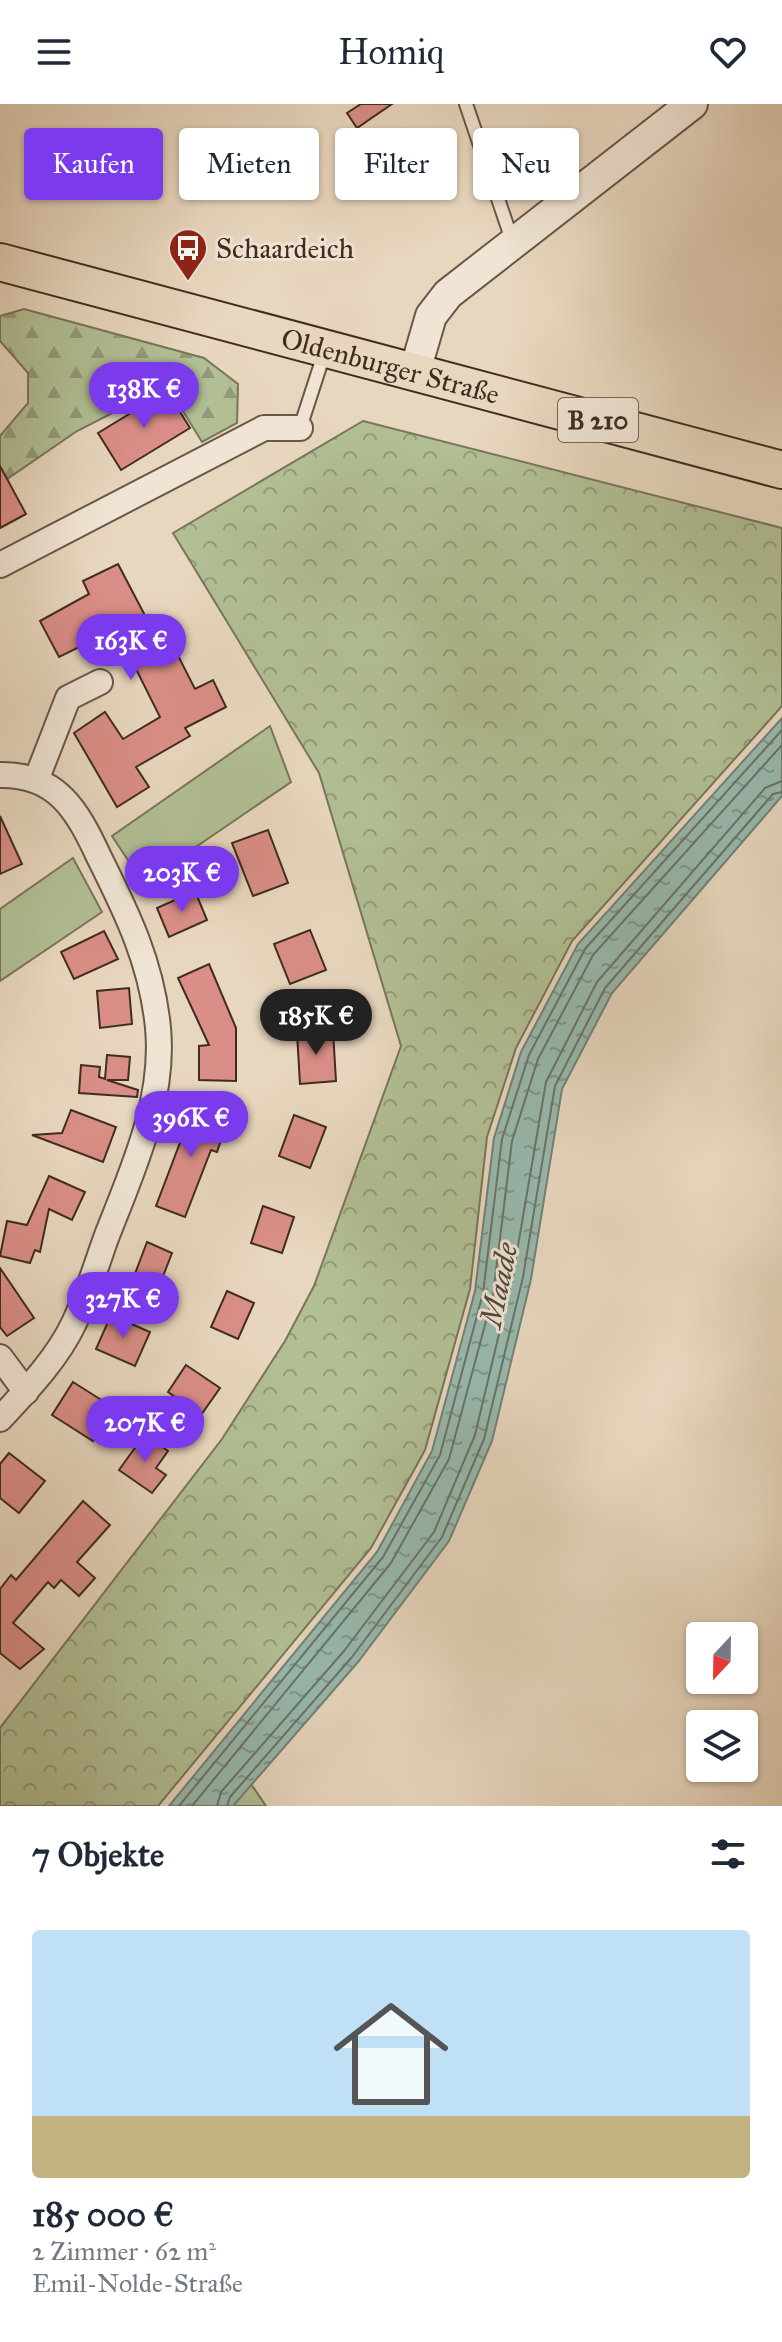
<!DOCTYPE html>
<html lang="de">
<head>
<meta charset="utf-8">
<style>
  body { margin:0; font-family:"IM FELL Great Primer",serif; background:#f2f2f3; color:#1f2937; height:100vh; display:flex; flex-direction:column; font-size:30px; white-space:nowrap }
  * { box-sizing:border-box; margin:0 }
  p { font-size:26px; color:#747a83 }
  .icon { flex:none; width:44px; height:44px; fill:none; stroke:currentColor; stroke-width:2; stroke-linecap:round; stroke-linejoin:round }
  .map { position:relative; height:1702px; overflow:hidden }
  .drawer { display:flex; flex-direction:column; background:#fff; flex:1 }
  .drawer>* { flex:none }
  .guide { position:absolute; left:24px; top:24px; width:734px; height:72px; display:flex; gap:16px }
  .needle { width:52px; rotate:202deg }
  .buttons { position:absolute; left:686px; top:1518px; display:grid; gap:16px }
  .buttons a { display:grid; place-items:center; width:72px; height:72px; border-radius:8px; background:#fff; box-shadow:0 2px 6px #0004; font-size:40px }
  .price { position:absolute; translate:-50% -68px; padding:0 18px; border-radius:28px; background:#7c3aed; color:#fff; font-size:26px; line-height:52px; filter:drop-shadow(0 2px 4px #0008) }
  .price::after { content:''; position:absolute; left:50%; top:48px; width:24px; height:18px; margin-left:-12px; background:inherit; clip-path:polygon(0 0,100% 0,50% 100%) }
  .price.selected { background:#222; color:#fff }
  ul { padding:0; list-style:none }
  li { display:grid; align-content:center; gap:16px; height:424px; padding:0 32px }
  li span { display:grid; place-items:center; height:248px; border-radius:8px; color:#555 }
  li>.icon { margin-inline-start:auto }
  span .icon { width:144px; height:144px; fill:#fffc; stroke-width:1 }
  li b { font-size:34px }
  h2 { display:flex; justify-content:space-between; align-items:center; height:96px; padding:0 32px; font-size:34px }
  .tag { padding:0 28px; border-radius:8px; background:#fff; box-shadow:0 2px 6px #0004; font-size:28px; line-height:72px }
  .tag.selected { background:#7c3aed; color:#fff }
  header { display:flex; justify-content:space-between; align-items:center; height:104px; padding:0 32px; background:#fff; font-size:36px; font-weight:600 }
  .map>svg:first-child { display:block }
</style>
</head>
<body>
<header><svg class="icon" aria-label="menu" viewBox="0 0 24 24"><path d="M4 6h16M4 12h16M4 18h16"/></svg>Homiq<svg class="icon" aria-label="heart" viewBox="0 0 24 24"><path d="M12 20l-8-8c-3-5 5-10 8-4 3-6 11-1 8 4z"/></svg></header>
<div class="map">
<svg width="782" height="1702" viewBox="0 0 782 1702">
  <defs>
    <pattern id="forest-firs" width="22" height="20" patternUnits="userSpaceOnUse" patternTransform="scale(2)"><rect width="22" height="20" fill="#b2bf95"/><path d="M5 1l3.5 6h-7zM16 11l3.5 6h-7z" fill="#929b79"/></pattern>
    <pattern id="park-crowns" width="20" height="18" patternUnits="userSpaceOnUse" patternTransform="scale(2)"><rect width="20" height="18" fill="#b2bf95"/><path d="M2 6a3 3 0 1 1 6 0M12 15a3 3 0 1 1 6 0" fill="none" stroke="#929b79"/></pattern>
    <pattern id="water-ripples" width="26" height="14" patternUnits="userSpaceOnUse" patternTransform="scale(2)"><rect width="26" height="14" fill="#97baaf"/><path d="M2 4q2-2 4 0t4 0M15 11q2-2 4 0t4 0" fill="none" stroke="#7d978e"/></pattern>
  </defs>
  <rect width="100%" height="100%" fill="#e8d7bf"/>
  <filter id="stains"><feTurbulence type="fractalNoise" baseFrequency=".0025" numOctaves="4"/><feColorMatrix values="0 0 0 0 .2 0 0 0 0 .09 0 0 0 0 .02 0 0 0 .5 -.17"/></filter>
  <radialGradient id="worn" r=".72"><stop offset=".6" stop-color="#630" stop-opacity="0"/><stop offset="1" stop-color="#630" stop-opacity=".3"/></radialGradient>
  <!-- grass -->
  <g fill="#b2bf95" stroke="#78765b" stroke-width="2">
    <path d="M 270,622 L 291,678 L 143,779 L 112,732 Z"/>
    <path d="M 73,754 L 102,808 L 0,877 L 0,805 Z"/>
    <path d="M 251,1680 L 266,1702 L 233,1702 Z"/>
  </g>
  <!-- forest -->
  <path fill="url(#forest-firs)" stroke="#78765b" stroke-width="2" d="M 24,205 L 204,254 L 238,280 L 237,319 L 202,338 L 167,281 L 77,327 L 0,380 L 0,332 L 28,299 L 28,269 L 0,237 L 0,212 Z"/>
  <!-- park -->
  <path fill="url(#park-crowns)" stroke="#78765b" stroke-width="2" d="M 363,317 L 782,424 L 782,602 L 572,837 L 516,944 L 487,1033 L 470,1185 L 425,1346 L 371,1444 L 158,1702 L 0,1702 L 0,1624 L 222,1335 L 285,1237 L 314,1182 L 401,942 L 319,669 L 173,429 Z"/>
  <!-- water -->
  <path fill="url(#water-ripples)" stroke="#748176" stroke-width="2" d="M 782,614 L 782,692 L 612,889 L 562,985 L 531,1175 L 492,1337 L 449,1437 L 358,1558 L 233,1702 L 169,1702 L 377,1448 L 432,1347 L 475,1187 L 494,1034 L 521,948 L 578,840 Z"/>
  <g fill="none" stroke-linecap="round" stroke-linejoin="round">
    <!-- shore -->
    <g stroke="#6b7368" stroke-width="2">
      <path d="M 179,1702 L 383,1453 L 440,1351 L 483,1189 L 502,1035 L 529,951 L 585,845 L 782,626"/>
      <path d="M 192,1702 L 391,1459 L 449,1355 L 493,1191 L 512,1037 L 538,955 L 593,851 L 782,641"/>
      <path d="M 217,1702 L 221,1688 L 344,1547 L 434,1428 L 475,1331 L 513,1171 L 546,978 L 597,878 L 765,684 L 782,677"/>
      <path d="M 227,1702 L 230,1693 L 352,1553 L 442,1433 L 484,1335 L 523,1173 L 555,982 L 605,884 L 773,690 L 782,688"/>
    </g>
  </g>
  <!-- building -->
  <g fill="#da8e87" stroke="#3f2c21" stroke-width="2">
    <path d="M 361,0 L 392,0 L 357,24 L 347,9 Z"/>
    <path d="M 167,287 L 190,324 L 121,366 L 98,329 Z"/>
    <path d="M 0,362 L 26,410 L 0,424 Z"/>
    <path d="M 118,460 L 152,525 L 162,520 L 195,585 L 213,576 L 226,603 L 185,624 L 190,632 L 136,663 L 149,683 L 117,703 L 74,629 L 105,608 L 123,635 L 160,613 L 116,525 L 59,553 L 40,517 L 89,490 L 83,477 Z"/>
    <path d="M 0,712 L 22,760 L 0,770 Z"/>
    <path d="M 268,726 L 288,779 L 253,792 L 232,739 Z"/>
    <path d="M 195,787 L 207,816 L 169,833 L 157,804 Z"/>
    <path d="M 310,826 L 326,866 L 290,880 L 274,840 Z"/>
    <path d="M 104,827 L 118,855 L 74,875 L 61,848 Z"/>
    <path d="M 209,860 L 236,924 L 236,977 L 199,976 L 199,942 L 209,941 L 178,874 Z"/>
    <path d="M 129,884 L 132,920 L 100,924 L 97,887 Z"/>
    <path d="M 333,927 L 336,977 L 300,980 L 297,929 Z"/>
    <path d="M 107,951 L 130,953 L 128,976 L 107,976 L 138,986 L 137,993 L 79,989 L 81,961 L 100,963 L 99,973 L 105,975 Z"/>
    <path d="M 187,1002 L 228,1015 L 217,1048 L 211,1046 L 185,1113 L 156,1102 L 181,1036 L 177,1035 Z"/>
    <path d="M 71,1006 L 116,1023 L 103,1058 L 32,1031 L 62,1029 Z"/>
    <path d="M 294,1011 L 326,1023 L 310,1064 L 279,1052 Z"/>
    <path d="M 49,1072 L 85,1088 L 72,1116 L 49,1105 L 40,1148 L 35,1146 L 30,1159 L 0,1152 L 7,1117 L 27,1121 Z"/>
    <path d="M 263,1102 L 294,1113 L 282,1149 L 251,1139 Z"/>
    <path d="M 147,1138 L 172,1149 L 155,1193 L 130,1183 Z"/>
    <path d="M 0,1164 L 34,1214 L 7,1232 L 0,1223 Z"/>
    <path d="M 227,1187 L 254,1199 L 238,1235 L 211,1223 Z"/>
    <path d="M 111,1211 L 150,1228 L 135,1262 L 96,1245 Z"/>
    <path d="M 186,1261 L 220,1284 L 201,1311 L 168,1288 Z"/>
    <path d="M 73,1278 L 114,1304 L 93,1337 L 52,1311 Z"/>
    <path d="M 145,1330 L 168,1347 L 156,1364 L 166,1371 L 152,1389 L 119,1366 Z"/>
    <path d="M 9,1349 L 45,1377 L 19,1409 L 0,1394 L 0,1360 Z"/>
    <path d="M 83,1397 L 110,1421 L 77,1458 L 95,1474 L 79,1492 L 61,1476 L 54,1484 L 48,1478 L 13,1519 L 44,1545 L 20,1565 L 0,1549 L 0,1485 L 11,1471 L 16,1476 Z"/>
  </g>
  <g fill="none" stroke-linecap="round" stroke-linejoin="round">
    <!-- service casing -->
    <g stroke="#695748" stroke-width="16">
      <g id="service">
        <path d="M 466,0 L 513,139"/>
        <path d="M 300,324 L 325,247"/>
      </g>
    </g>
    <!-- minor casing -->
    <g stroke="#695748" stroke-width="28">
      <g id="minor">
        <path d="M 0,461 L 264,324 L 300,324"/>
        <path d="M 0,671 C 57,670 77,706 99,753 C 127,809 152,860 158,924 C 165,997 132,1067 106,1134 C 96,1162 87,1192 74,1219 C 57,1255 27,1286 0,1315"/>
        <path d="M 37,674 L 68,594 L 100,578"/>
        <path d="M 0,1253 L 26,1288"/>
      </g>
    </g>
    <!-- tertiary casing -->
    <g stroke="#695748" stroke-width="34">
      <path id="tertiary" d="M 415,267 L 431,212 L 448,190 L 692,0"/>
    </g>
    <!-- primary casing -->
    <g stroke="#3f2c21" stroke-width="40">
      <g id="primary">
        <path id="s1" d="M 0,158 L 782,366"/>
      </g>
    </g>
    <!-- service -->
    <use href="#service" stroke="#f0e5d5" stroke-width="12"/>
    <!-- minor -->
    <use href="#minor" stroke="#f0e5d5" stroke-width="24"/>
    <!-- tertiary -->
    <use href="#tertiary" stroke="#f0e5d5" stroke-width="30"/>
    <!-- primary -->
    <use href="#primary" stroke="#e8d7bf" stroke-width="36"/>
  </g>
  <!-- icons -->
  <defs>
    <g id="bus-pin" transform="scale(2)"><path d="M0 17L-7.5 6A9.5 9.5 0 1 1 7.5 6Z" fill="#8f2418" stroke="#f0e5d5"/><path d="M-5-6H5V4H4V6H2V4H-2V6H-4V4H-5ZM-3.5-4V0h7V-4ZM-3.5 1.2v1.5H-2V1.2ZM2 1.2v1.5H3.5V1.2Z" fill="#fff"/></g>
  </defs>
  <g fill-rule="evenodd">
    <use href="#bus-pin" x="188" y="144"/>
  </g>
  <g text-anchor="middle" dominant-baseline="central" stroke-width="6" stroke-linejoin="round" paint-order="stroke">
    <!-- shield labels -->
    <rect fill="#f0e5d5" stroke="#746457" stroke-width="2" x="558" y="294" width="80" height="44" rx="6"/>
    <g font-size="26" font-weight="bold" fill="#3f2c21">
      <text x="598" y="316">B 210</text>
    </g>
    <!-- poi labels -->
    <g font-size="28" fill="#3f2c21" stroke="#f0e5d5" text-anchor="start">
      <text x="216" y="144">Schaardeich</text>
    </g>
    <!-- street labels -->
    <g font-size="28" fill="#3f2c21" stroke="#f0e5d5">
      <text stroke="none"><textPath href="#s1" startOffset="404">Oldenburger Straße</textPath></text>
    </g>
    <!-- water labels -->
    <g font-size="30" font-style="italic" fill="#51483d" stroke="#f0e5d5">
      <text transform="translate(499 1181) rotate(-78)">Maade</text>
    </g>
  </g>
  <rect width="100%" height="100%" filter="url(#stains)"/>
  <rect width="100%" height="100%" fill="url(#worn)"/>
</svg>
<div class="buttons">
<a><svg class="needle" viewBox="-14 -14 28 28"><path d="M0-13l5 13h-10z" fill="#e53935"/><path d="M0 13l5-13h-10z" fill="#747a83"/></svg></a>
<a><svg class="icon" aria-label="layers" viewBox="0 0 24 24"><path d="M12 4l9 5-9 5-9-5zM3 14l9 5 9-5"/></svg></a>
</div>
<b class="price" style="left:144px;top:326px">138K €</b>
<b class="price" style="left:131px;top:578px">163K €</b>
<b class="price" style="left:182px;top:810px">203K €</b>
<b class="price selected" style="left:316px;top:953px">185K €</b>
<b class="price" style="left:191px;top:1055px">396K €</b>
<b class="price" style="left:123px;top:1236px">327K €</b>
<b class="price" style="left:145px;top:1360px">207K €</b>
<div class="guide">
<a class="tag selected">Kaufen</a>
<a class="tag">Mieten</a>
<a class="tag">Filter</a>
<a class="tag">Neu</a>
</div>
</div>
<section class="drawer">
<h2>7 Objekte<svg class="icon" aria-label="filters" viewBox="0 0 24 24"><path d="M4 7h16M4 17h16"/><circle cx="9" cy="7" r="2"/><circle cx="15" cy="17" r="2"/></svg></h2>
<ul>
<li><span style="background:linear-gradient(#bfe0f5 75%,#c2b280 0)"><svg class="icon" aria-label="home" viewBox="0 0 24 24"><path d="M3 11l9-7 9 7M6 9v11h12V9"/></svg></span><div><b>185 000 €</b><p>2 Zimmer · 62 m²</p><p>Emil-Nolde-Straße</p></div></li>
</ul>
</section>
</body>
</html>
